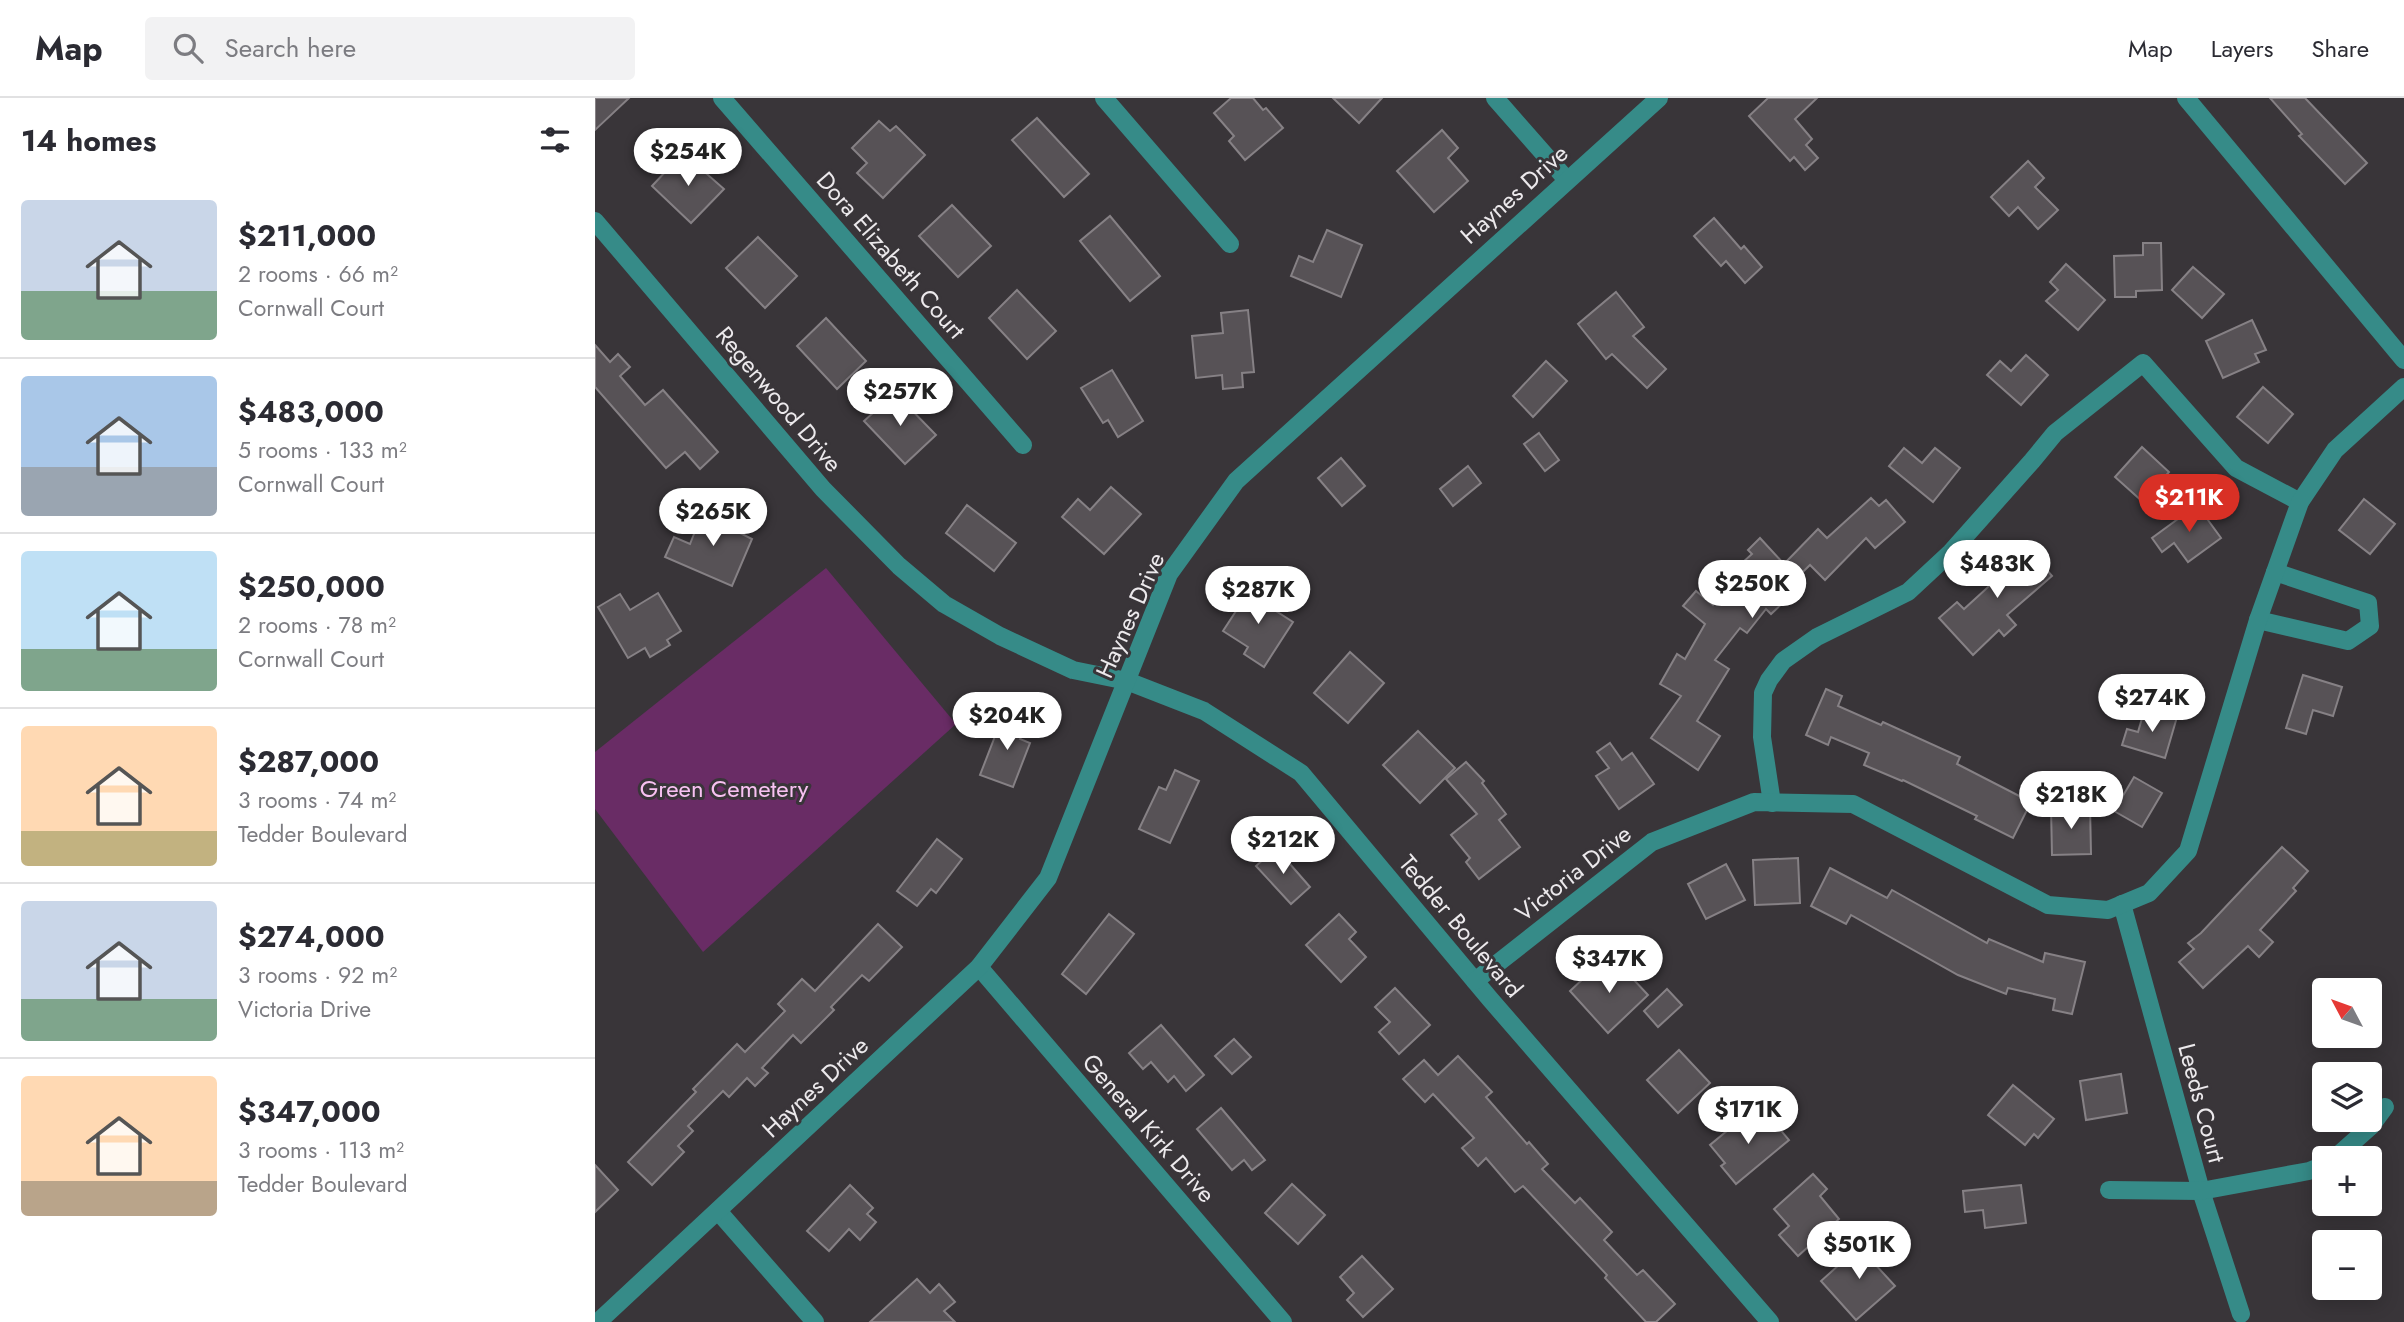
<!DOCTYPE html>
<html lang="en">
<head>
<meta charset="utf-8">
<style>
  body { margin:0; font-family:Jost,sans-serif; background:#f2f2f3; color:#2b2b33; height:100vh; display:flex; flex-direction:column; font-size:26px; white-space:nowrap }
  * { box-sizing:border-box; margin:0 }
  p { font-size:23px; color:#7c7c81 }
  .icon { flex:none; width:38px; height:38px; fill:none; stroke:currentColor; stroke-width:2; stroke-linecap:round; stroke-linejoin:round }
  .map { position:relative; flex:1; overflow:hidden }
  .details { display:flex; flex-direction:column; background:#fff; width:595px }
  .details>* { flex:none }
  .needle { width:46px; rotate:311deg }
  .tools { position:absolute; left:1717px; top:880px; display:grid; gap:14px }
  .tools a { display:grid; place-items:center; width:70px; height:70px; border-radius:7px; background:#fff; box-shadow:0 4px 18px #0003; font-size:35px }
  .price { position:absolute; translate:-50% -60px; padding:0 16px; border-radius:24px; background:#fff; color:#222; font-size:23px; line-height:46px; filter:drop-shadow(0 2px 4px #0008) }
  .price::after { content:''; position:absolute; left:50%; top:42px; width:21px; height:16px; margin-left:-10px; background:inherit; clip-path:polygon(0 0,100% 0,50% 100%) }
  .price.on { background:#d93025; color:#fff }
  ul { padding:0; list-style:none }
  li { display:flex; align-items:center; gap:21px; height:175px; padding:0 21px }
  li+li { border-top:2px solid #e1e1e2 }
  li span { display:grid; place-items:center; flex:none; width:196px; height:140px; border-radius:7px; color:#555 }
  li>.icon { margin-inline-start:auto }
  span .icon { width:84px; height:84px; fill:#fffc; stroke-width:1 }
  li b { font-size:30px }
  h2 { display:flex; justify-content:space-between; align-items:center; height:84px; padding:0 21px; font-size:30px }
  header { display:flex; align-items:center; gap:42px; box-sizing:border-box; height:98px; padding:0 35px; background:#fff; border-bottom:2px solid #e1e1e2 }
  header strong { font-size:33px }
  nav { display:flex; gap:38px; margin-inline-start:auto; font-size:24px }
  .search { width:490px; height:63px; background:#f2f2f3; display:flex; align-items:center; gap:18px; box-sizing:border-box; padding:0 24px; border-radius:7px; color:#7c7c81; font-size:26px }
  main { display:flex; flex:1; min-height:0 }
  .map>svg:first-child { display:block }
</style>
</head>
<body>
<header>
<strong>Map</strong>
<div class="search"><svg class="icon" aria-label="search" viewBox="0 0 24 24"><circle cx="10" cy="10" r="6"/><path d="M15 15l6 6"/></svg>Search here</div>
<nav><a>Map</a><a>Layers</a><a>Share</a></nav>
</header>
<main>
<section class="details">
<h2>14 homes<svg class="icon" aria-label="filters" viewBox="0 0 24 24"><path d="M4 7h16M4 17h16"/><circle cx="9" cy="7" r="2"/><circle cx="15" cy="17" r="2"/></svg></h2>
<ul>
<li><span style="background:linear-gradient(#c9d6e8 65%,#7fa58c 0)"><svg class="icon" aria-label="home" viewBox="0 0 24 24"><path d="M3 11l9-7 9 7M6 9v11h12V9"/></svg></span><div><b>$211,000</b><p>2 rooms · 66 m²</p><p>Cornwall Court</p></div></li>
<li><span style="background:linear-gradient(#a9c7e8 65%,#9aa5b1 0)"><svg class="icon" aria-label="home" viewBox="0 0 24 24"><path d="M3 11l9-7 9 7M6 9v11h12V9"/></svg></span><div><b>$483,000</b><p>5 rooms · 133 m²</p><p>Cornwall Court</p></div></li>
<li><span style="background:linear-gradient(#bfe0f5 70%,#7fa58c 0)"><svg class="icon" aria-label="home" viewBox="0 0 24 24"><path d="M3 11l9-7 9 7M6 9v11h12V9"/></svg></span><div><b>$250,000</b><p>2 rooms · 78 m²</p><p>Cornwall Court</p></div></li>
<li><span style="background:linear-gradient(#ffd9b3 75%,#c2b280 0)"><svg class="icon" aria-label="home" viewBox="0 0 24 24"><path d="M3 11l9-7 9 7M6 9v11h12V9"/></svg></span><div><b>$287,000</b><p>3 rooms · 74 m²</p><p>Tedder Boulevard</p></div></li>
<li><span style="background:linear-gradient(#c9d6e8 70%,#7fa58c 0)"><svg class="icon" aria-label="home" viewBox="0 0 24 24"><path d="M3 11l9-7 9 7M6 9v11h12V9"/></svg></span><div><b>$274,000</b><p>3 rooms · 92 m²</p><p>Victoria Drive</p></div></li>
<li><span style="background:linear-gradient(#ffd9b3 75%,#b9a48a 0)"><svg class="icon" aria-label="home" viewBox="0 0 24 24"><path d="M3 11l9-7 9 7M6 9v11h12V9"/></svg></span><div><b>$347,000</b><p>3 rooms · 113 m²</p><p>Tedder Boulevard</p></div></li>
</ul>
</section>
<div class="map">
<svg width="1809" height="1224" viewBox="0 0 1809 1224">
  <rect width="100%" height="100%" fill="#393539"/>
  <!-- green -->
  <path fill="#692c65" d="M 231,470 L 361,626 L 108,854 L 0,711 L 0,654 Z"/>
  <!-- building -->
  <g fill="#575256" stroke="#868185" stroke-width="2">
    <path d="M 0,0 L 34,0 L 0,32 Z"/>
    <path d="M 636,0 L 658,0 L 668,12 L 671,10 L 688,30 L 650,62 L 634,43 L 639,38 L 619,15 Z"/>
    <path d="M 738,0 L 787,0 L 764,25 Z"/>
    <path d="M 1173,0 L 1222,0 L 1200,21 L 1217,41 L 1211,47 L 1223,60 L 1210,72 L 1199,59 L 1195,63 L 1154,18 Z"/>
    <path d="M 1675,0 L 1710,0 L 1772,65 L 1750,86 L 1704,38 L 1707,36 Z"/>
    <path d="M 442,20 L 494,76 L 469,99 L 417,42 Z"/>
    <path d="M 284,23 L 295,33 L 301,28 L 330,57 L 288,100 L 262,75 L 272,65 L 257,50 Z"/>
    <path d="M 847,32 L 863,50 L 853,60 L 873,83 L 839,114 L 802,73 Z"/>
    <path d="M 88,55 L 129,91 L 96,125 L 57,88 Z"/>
    <path d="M 1433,63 L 1449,80 L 1440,89 L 1463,112 L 1443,131 L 1423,109 L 1414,118 L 1396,99 Z"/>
    <path d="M 357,107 L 396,148 L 363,179 L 324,138 Z"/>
    <path d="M 515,118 L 565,178 L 535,203 L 485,143 Z"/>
    <path d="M 1119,120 L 1146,151 L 1149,148 L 1167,169 L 1150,185 L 1131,163 L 1126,168 L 1099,138 Z"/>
    <path d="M 732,132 L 767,147 L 746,199 L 696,178 L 704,158 L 718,164 Z"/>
    <path d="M 163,139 L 202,178 L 170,210 L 131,170 Z"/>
    <path d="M 1548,145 L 1566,145 L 1567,192 L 1541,193 L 1541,199 L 1520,199 L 1519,158 L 1548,157 Z"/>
    <path d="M 1471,166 L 1510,202 L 1483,232 L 1451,203 L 1463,192 L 1455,184 Z"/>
    <path d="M 1598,169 L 1629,196 L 1607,220 L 1577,192 Z"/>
    <path d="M 422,192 L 461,233 L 432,261 L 394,220 Z"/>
    <path d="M 1021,194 L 1049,229 L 1038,238 L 1071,271 L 1052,290 L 1017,256 L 1011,261 L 983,226 Z"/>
    <path d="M 653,212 L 659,274 L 647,275 L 648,289 L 628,291 L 627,277 L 601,280 L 597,238 L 628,235 L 626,215 Z"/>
    <path d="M 231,220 L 271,263 L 242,291 L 202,248 Z"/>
    <path d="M 1657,222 L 1671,252 L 1660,256 L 1664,264 L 1628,280 L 1611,243 Z"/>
    <path d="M 0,247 L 15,264 L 23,256 L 35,269 L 25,278 L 50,307 L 68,292 L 123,354 L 105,371 L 90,354 L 71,370 L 0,289 Z"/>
    <path d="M 1431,257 L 1453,277 L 1426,307 L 1392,277 L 1405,263 L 1416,273 Z"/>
    <path d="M 951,263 L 972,283 L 938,319 L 918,298 Z"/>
    <path d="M 517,272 L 548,323 L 523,339 L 513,322 L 508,325 L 486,290 Z"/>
    <path d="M 1668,289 L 1698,316 L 1673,345 L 1642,319 Z"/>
    <path d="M 300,295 L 341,337 L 310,366 L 269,323 Z"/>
    <path d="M 944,335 L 964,362 L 950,373 L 929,346 Z"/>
    <path d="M 1547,349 L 1574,374 L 1548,404 L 1520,379 Z"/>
    <path d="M 1309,350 L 1327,365 L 1340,350 L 1365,370 L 1338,404 L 1294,368 Z"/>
    <path d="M 746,360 L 770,388 L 747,408 L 723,380 Z"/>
    <path d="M 873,368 L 886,385 L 858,408 L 845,391 Z"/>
    <path d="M 516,389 L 546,416 L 509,456 L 467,419 L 483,401 L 495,412 Z"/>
    <path d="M 1276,400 L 1284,408 L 1291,402 L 1310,424 L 1280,450 L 1271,440 L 1230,482 L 1215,467 L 1186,495 L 1192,501 L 1176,516 L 1171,511 L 1152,535 L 1145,530 L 1120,562 L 1134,571 L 1102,623 L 1125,638 L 1103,672 L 1056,640 L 1086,598 L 1065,586 L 1082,556 L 1090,561 L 1110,526 L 1088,508 L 1101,493 L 1118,507 L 1141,478 L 1137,474 L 1157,456 L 1153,452 L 1165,440 L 1189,466 L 1223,431 L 1232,440 Z"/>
    <path d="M 1769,401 L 1800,426 L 1775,456 L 1744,432 Z"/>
    <path d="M 372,407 L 421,445 L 399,473 L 351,435 Z"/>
    <path d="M 1602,407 L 1626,440 L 1593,464 L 1579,445 L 1567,454 L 1557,440 Z"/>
    <path d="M 109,411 L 146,427 L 143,434 L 157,441 L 137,488 L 70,459 L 79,439 L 95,446 Z"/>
    <path d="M 1428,444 L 1457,478 L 1412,517 L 1421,527 L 1409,538 L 1404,532 L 1378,557 L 1344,520 L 1362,504 L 1369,511 L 1403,480 L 1396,472 Z"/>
    <path d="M 658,487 L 676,497 L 670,506 L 698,524 L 669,569 L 649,556 L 653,549 L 628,533 Z"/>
    <path d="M 63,495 L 86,533 L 72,542 L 75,547 L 55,559 L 50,550 L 33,560 L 3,509 L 25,496 L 35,512 Z"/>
    <path d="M 755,554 L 789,585 L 753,625 L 719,595 Z"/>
    <path d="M 1708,577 L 1747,589 L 1738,618 L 1718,612 L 1711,636 L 1691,630 Z"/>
    <path d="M 1231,591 L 1247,598 L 1243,608 L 1286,627 L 1288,624 L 1365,659 L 1362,666 L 1436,704 L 1418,740 L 1380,721 L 1382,718 L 1308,682 L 1307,683 L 1269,667 L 1274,655 L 1236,639 L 1233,647 L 1211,637 Z"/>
    <path d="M 1550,610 L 1582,619 L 1570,660 L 1527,647 L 1532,631 L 1543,634 Z"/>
    <path d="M 409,615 L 432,624 L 425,641 L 435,645 L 418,689 L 385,677 Z"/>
    <path d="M 823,633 L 860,670 L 825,705 L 788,667 Z"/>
    <path d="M 1015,645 L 1027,662 L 1037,655 L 1059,686 L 1024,711 L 1001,678 L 1014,670 L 1002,654 Z"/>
    <path d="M 871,664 L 889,683 L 887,685 L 911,716 L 904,722 L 925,749 L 884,781 L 871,764 L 875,760 L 856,737 L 882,716 L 851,681 Z"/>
    <path d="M 580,672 L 604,683 L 575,745 L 544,731 L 564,689 L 571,692 Z"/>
    <path d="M 1539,679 L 1567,695 L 1547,729 L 1519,713 Z"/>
    <path d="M 1495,708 L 1496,756 L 1457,757 L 1456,709 Z"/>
    <path d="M 342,741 L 367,761 L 341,795 L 336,791 L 322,808 L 302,793 Z"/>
    <path d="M 1687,749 L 1713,773 L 1698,790 L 1701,793 L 1665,832 L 1678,844 L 1664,859 L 1653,848 L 1608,890 L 1584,864 L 1599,851 L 1593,845 L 1606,835 Z"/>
    <path d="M 681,750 L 715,789 L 696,806 L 661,768 Z"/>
    <path d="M 1203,760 L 1205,805 L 1160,807 L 1158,762 Z"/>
    <path d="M 1131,766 L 1150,802 L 1111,821 L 1093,786 Z"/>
    <path d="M 1235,770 L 1292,800 L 1297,792 L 1392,845 L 1394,841 L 1448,864 L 1450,855 L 1490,864 L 1477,916 L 1458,912 L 1460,901 L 1413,890 L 1411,896 L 1363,877 L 1256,817 L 1251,826 L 1216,808 Z"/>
    <path d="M 514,816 L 539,836 L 491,896 L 467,876 Z"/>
    <path d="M 744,816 L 761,834 L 754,841 L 771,859 L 746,884 L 711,847 Z"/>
    <path d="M 283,826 L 307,849 L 274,883 L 267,877 L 236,909 L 239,912 L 206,945 L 198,937 L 167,970 L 173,975 L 160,988 L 152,980 L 134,999 L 128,993 L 93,1028 L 98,1033 L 83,1048 L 89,1054 L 57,1087 L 33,1064 L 101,994 L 98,991 L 142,946 L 150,954 L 190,913 L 183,906 L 207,881 L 220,893 Z"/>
    <path d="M 1007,863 L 1018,874 L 1025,867 L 1053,897 L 1013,935 L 975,893 Z"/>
    <path d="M 800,890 L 835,927 L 804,956 L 784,934 L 795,924 L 780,909 Z"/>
    <path d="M 1072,891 L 1087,907 L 1063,929 L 1049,913 Z"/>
    <path d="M 566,927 L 609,977 L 591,993 L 579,978 L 573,984 L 556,964 L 548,971 L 534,955 Z"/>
    <path d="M 639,941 L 656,959 L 637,976 L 620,958 Z"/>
    <path d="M 1084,952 L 1115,985 L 1083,1015 L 1052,982 Z"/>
    <path d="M 863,958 L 897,994 L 891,999 L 932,1046 L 934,1044 L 953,1066 L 947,1071 L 980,1105 L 985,1100 L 1017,1134 L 1009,1142 L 1042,1177 L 1048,1172 L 1080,1206 L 1061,1224 L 1051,1224 L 1010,1180 L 1012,1177 L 928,1088 L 920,1094 L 891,1060 L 883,1068 L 867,1050 L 879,1040 L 838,996 L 830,1004 L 808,981 L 829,962 L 843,977 Z"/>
    <path d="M 1526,976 L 1532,1015 L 1491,1022 L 1485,983 Z"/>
    <path d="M 1418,987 L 1459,1021 L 1443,1040 L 1439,1036 L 1430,1047 L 1393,1017 Z"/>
    <path d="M 626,1010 L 670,1062 L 657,1072 L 649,1062 L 637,1072 L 602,1031 Z"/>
    <path d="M 1156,1013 L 1169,1030 L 1178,1023 L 1194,1042 L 1141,1086 L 1126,1068 L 1130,1065 L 1115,1047 Z"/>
    <path d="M 0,1067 L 23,1092 L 0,1114 Z"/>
    <path d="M 1218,1076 L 1232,1091 L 1225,1098 L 1244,1121 L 1203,1158 L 1184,1137 L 1194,1128 L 1179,1111 Z"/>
    <path d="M 697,1086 L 730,1117 L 703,1146 L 670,1115 Z"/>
    <path d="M 255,1087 L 278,1110 L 272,1116 L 281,1124 L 265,1142 L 254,1131 L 234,1153 L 212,1133 Z"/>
    <path d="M 1426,1087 L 1431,1125 L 1390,1130 L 1388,1112 L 1370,1114 L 1368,1093 Z"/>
    <path d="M 1273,1141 L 1286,1157 L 1278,1164 L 1300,1188 L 1261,1222 L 1226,1183 Z"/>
    <path d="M 767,1158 L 798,1191 L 768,1219 L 752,1202 L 759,1195 L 745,1179 Z"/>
    <path d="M 322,1181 L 335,1195 L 344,1186 L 360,1204 L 349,1213 L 360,1224 L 275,1224 Z"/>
  </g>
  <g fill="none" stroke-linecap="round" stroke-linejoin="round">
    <!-- minor -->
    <g stroke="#368b88" stroke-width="18">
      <path d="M 127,0 L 428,347"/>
      <path d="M 509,0 L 635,146"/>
      <path d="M 900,0 L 972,82"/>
      <path d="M 1591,0 L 1809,262"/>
      <path d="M 0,123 L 228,391 L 304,468 L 349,506 L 405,538 L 478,572 L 532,583 L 609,613 L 706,675 L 895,901 L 1175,1224"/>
      <path d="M 1663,522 L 1753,543 L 1775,528 L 1773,505 L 1680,474"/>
      <path d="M 1177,705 L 1167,639 L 1168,595 L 1174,582 L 1188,563 L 1222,539 L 1313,494 L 1356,454 L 1437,363 L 1460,335 L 1548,265 L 1641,370 L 1705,404"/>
      <path d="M 1527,806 L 1606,1093 L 1646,1216"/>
      <path d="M 384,869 L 688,1224"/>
      <path d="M 880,883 L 1057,744 L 1159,704 L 1258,706 L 1453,807 L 1513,812 L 1554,795 L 1593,753 L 1663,522 L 1705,404 L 1740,352 L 1809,289"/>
      <path d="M 1740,1060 L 1776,1028 L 1790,1009"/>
      <path d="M 1514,1092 L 1606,1093 L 1714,1073 L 1729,1067"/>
      <path d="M 123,1113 L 220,1224"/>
      <path d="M 3,1224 L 384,869 L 453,780 L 574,476 L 641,383 L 1064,0"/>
    </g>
  </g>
  <g text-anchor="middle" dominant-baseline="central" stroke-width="6" stroke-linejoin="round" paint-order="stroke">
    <!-- street labels -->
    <g font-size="24" fill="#ece9ec" stroke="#393539">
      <text transform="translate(919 96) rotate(-42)">Haynes Drive</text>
      <text transform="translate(296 157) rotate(49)">Dora Elizabeth Court</text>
      <text transform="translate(184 301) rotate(50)">Regenwood Drive</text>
      <text transform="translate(535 517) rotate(-66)">Haynes Drive</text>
      <text transform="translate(978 775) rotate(-38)">Victoria Drive</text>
      <text transform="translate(866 828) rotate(50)">Tedder Boulevard</text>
      <text transform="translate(220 989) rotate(-43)">Haynes Drive</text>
      <text transform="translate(1607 1005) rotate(75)">Leeds Court</text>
      <text transform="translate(554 1030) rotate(49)">General Kirk Drive</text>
    </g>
    <!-- park labels -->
    <g font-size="24" fill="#f8c1f2" stroke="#393539">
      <text x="129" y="690">Green Cemetery</text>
    </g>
  </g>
</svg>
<div class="tools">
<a><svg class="needle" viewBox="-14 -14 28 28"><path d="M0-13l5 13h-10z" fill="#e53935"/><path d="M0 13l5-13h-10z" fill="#7c7c81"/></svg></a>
<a><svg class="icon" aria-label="layers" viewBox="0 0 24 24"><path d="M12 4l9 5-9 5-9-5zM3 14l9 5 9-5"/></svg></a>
<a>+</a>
<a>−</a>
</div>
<b class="price" style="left:93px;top:90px">$254K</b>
<b class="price" style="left:305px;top:330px">$257K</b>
<b class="price on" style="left:1594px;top:436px">$211K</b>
<b class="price" style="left:118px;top:450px">$265K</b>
<b class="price" style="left:1402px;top:502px">$483K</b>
<b class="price" style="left:1157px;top:522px">$250K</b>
<b class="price" style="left:663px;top:528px">$287K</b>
<b class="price" style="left:1557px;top:636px">$274K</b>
<b class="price" style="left:412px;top:654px">$204K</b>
<b class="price" style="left:1476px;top:733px">$218K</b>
<b class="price" style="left:688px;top:778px">$212K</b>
<b class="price" style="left:1014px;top:897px">$347K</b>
<b class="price" style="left:1153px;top:1048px">$171K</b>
<b class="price" style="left:1264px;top:1183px">$501K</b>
</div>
</main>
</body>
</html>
